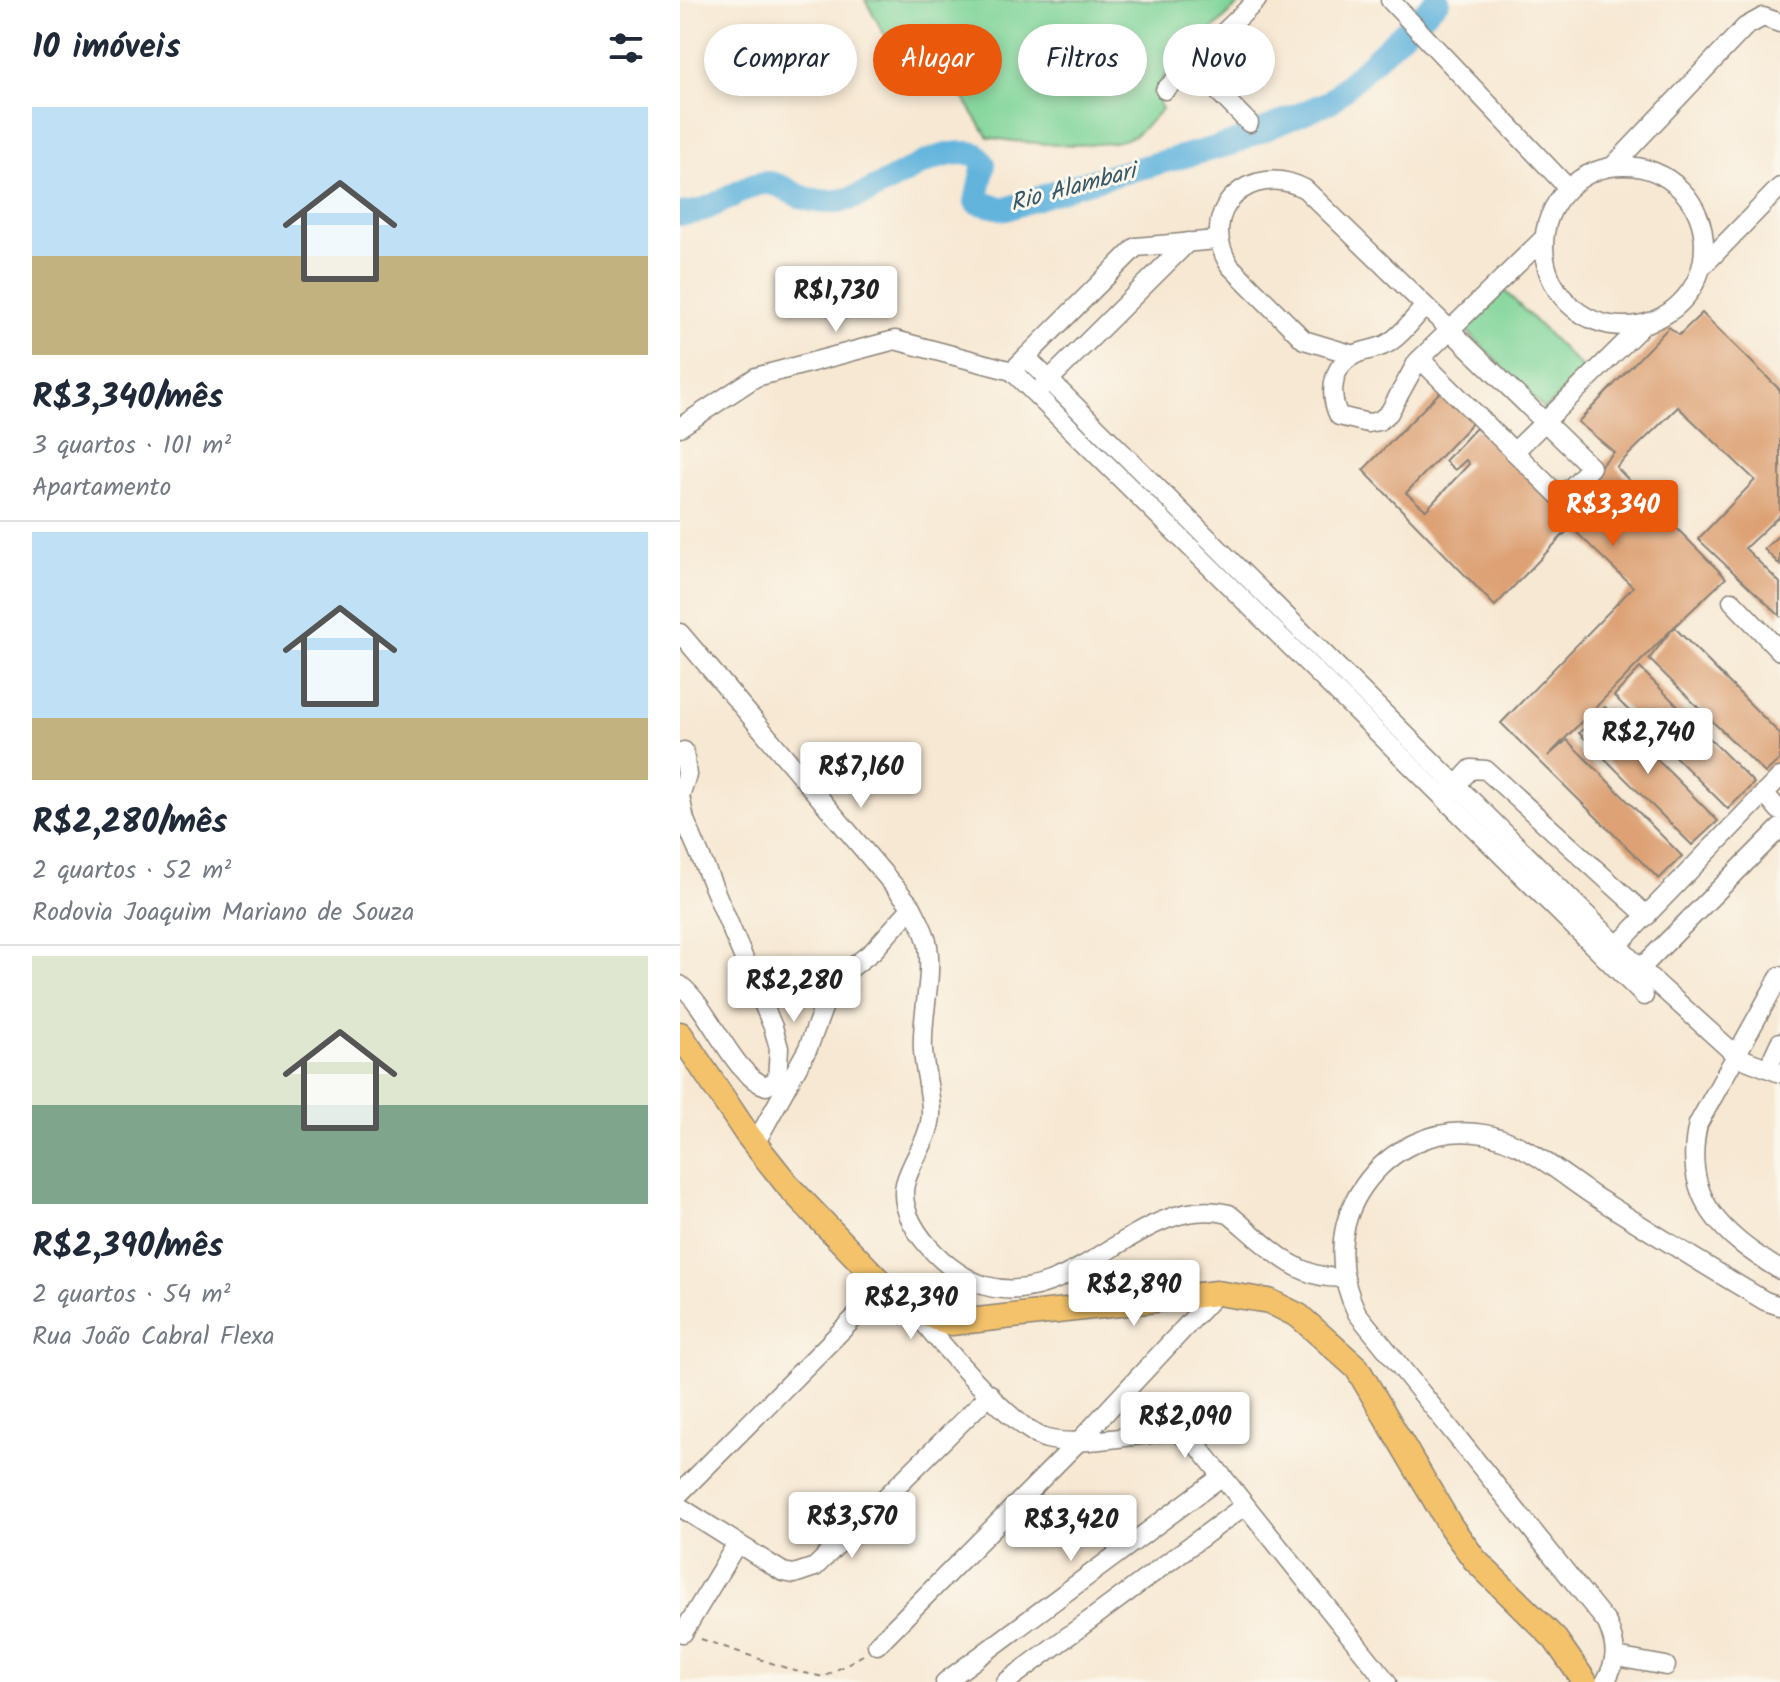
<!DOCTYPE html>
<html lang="pt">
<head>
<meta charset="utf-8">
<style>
  body { margin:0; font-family:Kalam,sans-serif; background:#f6f6f7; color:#1f2937; height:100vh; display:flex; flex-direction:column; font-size:30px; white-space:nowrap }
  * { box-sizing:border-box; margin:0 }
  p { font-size:26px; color:#747a83 }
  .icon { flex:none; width:44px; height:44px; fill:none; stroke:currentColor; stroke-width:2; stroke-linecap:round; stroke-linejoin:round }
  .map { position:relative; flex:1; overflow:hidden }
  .side { display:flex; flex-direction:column; background:#fff; width:680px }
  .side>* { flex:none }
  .guide { position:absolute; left:24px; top:24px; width:760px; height:72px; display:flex; gap:16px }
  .price { position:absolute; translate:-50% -68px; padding:0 18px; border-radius:8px; background:#fff; color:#222; font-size:26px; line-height:52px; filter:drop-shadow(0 2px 4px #0008) }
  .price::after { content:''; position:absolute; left:50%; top:48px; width:24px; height:18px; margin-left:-12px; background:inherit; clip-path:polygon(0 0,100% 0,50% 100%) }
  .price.active { background:#ea580c; color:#fff }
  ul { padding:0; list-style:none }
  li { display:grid; align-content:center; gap:16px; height:424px; padding:0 32px }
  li+li { border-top:2px solid #e0e1e3 }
  li span { display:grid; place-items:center; height:248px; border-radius:0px; color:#555 }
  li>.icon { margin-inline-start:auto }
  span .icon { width:144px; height:144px; fill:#fffc; stroke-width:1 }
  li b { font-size:34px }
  h2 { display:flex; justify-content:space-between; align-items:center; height:96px; padding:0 32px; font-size:34px }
  .tag { padding:0 28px; border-radius:36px; background:#fff; box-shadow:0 4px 12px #0003; font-size:28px; line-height:72px }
  .tag.active { background:#ea580c; color:#fff }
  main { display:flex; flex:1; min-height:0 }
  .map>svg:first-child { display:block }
</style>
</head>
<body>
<main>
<section class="side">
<h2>10 imóveis<svg class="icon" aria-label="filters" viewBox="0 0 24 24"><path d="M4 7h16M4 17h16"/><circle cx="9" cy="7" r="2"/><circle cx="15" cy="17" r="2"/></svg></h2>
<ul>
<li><span style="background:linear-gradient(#bfe0f5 60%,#c2b280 0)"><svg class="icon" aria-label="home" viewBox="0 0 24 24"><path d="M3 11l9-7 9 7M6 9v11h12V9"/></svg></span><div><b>R$3,340/mês</b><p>3 quartos · 101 m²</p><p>Apartamento</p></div></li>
<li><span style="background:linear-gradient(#bfe0f5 75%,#c2b280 0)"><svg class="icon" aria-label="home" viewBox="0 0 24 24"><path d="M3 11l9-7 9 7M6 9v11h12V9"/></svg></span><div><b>R$2,280/mês</b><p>2 quartos · 52 m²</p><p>Rodovia Joaquim Mariano de Souza</p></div></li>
<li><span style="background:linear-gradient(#dfe7d0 60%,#7fa58c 0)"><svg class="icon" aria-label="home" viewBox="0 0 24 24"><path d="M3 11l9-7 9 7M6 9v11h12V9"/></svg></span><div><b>R$2,390/mês</b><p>2 quartos · 54 m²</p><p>Rua João Cabral Flexa</p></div></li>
</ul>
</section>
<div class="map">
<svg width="1100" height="1682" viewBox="0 0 1100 1682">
  <rect width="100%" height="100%" fill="#fbf7ec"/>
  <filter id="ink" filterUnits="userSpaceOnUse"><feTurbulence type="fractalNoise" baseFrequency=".0125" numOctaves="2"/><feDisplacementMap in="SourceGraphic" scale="16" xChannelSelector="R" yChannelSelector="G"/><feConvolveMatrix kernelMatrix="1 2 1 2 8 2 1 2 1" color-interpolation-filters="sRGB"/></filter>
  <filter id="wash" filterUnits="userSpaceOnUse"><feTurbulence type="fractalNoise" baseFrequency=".006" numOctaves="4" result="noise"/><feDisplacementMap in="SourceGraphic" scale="32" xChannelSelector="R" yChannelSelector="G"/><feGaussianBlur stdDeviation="1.8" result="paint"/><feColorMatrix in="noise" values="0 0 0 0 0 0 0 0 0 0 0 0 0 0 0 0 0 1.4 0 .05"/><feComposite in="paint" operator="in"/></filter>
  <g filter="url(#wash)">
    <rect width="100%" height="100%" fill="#f7e8d3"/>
    <!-- green -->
    <g fill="#7ed498" stroke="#4d785a" stroke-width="2">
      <path d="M 185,0 L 563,0 L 485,76 L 474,92 L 482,109 C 474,117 465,128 455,135 C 428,152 339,143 308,137 L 249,43 L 233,43 L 218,30 L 205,35 Z"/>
      <path d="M 823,289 L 904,370 L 865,410 L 785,329 Z"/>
    </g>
    <!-- pier -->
    <path fill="#f7e8d3" d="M 1078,85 L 1100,102 L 1100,111 L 1041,166 L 1019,143 Z"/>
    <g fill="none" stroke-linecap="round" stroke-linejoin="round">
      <!-- river -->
      <path stroke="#62b4dd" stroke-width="24" d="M 0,214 C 35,213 62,184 85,183 C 95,182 105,188 113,193 C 134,204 156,204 178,196 C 217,182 254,146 296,154 L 304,164 L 296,202 L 326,209 L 396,185 L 550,144 L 616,116 L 651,101 L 758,0"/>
    </g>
    <g id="blocks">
      <!-- building -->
      <g fill="#dda175">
        <path d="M 1022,313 L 1100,390 L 1100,515 L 1065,548 L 1100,583 L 1100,616 L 1018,539 L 1075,480 L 998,407 L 936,467 L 1046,578 L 994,627 L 1100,734 L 1100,759 L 1085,773 L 969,659 L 994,627 L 868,756 L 887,740 L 1002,856 L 979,879 L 821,723 L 953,587 L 891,527 L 815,606 L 683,470 L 764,388 L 796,419 L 726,493 L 746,510 L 789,464 L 786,460 L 775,470 L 765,461 L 796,428 L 806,437 L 810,432 L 883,504 L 934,452 L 898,422 L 989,327 L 999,335 Z"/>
        <path d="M 1100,534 L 1100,565 L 1084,549 Z"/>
        <path d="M 960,668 L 1074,783 L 1048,809 L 934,696 Z"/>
        <path d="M 925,707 L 1038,821 L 1012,845 L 899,733 Z"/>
      </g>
    </g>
  </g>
  <g filter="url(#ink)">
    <use href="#blocks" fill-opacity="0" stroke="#8a8278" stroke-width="2"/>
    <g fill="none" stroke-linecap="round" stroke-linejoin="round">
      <!-- minor casing -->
      <g stroke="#8a8278" stroke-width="21">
        <g id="minor">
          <path d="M 710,0 L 888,188"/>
          <path d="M 512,65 L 569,123"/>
          <path d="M 485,90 L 577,0"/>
          <circle cx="944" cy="246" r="80"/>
          <path d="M 933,166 L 1065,27 L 1083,17 L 1100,23"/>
          <path d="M 537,240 L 456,247 L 332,371 L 964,996"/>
          <path d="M 1023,266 L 1100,187"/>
          <path d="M 745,306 C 734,318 724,333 710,342 C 699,350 685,349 674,355 C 651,366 649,396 659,416 L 688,423 L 699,421 L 709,413 L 737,362 L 864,238"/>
          <path d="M 674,355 L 624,340 L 550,266 C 515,211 570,160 625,189 L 911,467 L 881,498 L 740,359"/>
          <path d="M 346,357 L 961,969 L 1058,1057 L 1100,1073"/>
          <path d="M 360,389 L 508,242"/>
          <path d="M 0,427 L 76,377 L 215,340 L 332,371"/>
          <path d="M 834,452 L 964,324"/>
          <path d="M 1052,601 L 1100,651"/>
          <path d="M 0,633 L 232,907 L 193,951 L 153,982 L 128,1048 L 75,1144"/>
          <path d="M 769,793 L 791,769 L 806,770 L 967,916"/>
          <path d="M 1084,793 L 1100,811"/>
          <path d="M 0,796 L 5,820 L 93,1027 L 99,1048 L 97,1080 L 86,1086 C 53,1076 30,1008 0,985"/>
          <path d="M 0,796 L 7,775 L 4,751"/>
          <path d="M 232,907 C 238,919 246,932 248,946 C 253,979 241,1016 243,1050 C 244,1071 252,1094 251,1116 C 249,1141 231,1160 225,1184 C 216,1225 270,1276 306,1286 C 395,1311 459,1192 549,1214 C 581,1240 618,1282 662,1277"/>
          <path d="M 930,953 L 1100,777"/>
          <path d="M 953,976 L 1100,828"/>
          <path d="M 1100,976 L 1018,1124 C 1001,1198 1042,1235 1100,1270"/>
          <path d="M 1088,1068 L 1100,1042"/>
          <path d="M 233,1310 C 258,1340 332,1429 367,1439 C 397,1447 454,1435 485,1432 L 496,1432 L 514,1441 L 707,1682"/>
          <path d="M 0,1493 L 205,1287"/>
          <path d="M 0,1507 L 103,1572 L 114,1574 L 135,1567 L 310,1394"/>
          <path d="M 0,1632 L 3,1633 L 56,1545"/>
          <path d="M 197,1645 L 401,1439 L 537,1293"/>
          <path d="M 936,1657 L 986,1666"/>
          <path d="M 265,1682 L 541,1477"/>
          <path d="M 326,1682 L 564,1506"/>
          <path d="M 925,1682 C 938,1660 937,1646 927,1623 L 677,1313 C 657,1272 656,1226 683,1187 C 710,1148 755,1126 804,1134 C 843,1140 882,1175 914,1196 C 971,1232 1028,1267 1085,1301 L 1100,1306"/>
        </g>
      </g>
      <!-- major casing -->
      <g stroke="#8a8278" stroke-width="27">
        <path id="major" d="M 0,1034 L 67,1134 L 110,1188 L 205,1287 L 233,1310 L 271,1323 L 537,1293 L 589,1301 L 619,1316 L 677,1368 L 771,1527 L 795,1560 L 875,1639 L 905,1682"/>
      </g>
      <!-- path -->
      <path stroke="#8a8278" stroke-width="2" stroke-dasharray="6 6" stroke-linecap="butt" d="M 21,1639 L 115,1671 L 144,1677 L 183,1655"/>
      <!-- minor -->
      <use href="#minor" stroke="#fff" stroke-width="18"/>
      <!-- major -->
      <use href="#major" stroke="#f3c26a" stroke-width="24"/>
    </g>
  </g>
  <g text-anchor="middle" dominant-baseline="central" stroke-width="6" stroke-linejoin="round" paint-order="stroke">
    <!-- water labels -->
    <g font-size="24" font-style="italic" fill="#385969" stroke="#fbf7ec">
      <text transform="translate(393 188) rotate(-15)">Rio Alambari</text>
    </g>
  </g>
</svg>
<b class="price" style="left:156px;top:334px">R$1,730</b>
<b class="price active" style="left:933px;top:548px">R$3,340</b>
<b class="price" style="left:968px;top:776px">R$2,740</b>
<b class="price" style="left:181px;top:810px">R$7,160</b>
<b class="price" style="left:114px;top:1024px">R$2,280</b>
<b class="price" style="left:454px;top:1328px">R$2,890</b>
<b class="price" style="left:231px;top:1341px">R$2,390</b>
<b class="price" style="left:505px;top:1460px">R$2,090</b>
<b class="price" style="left:172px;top:1560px">R$3,570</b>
<b class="price" style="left:391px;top:1563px">R$3,420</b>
<div class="guide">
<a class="tag">Comprar</a>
<a class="tag active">Alugar</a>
<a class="tag">Filtros</a>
<a class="tag">Novo</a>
</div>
</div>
</main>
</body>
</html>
